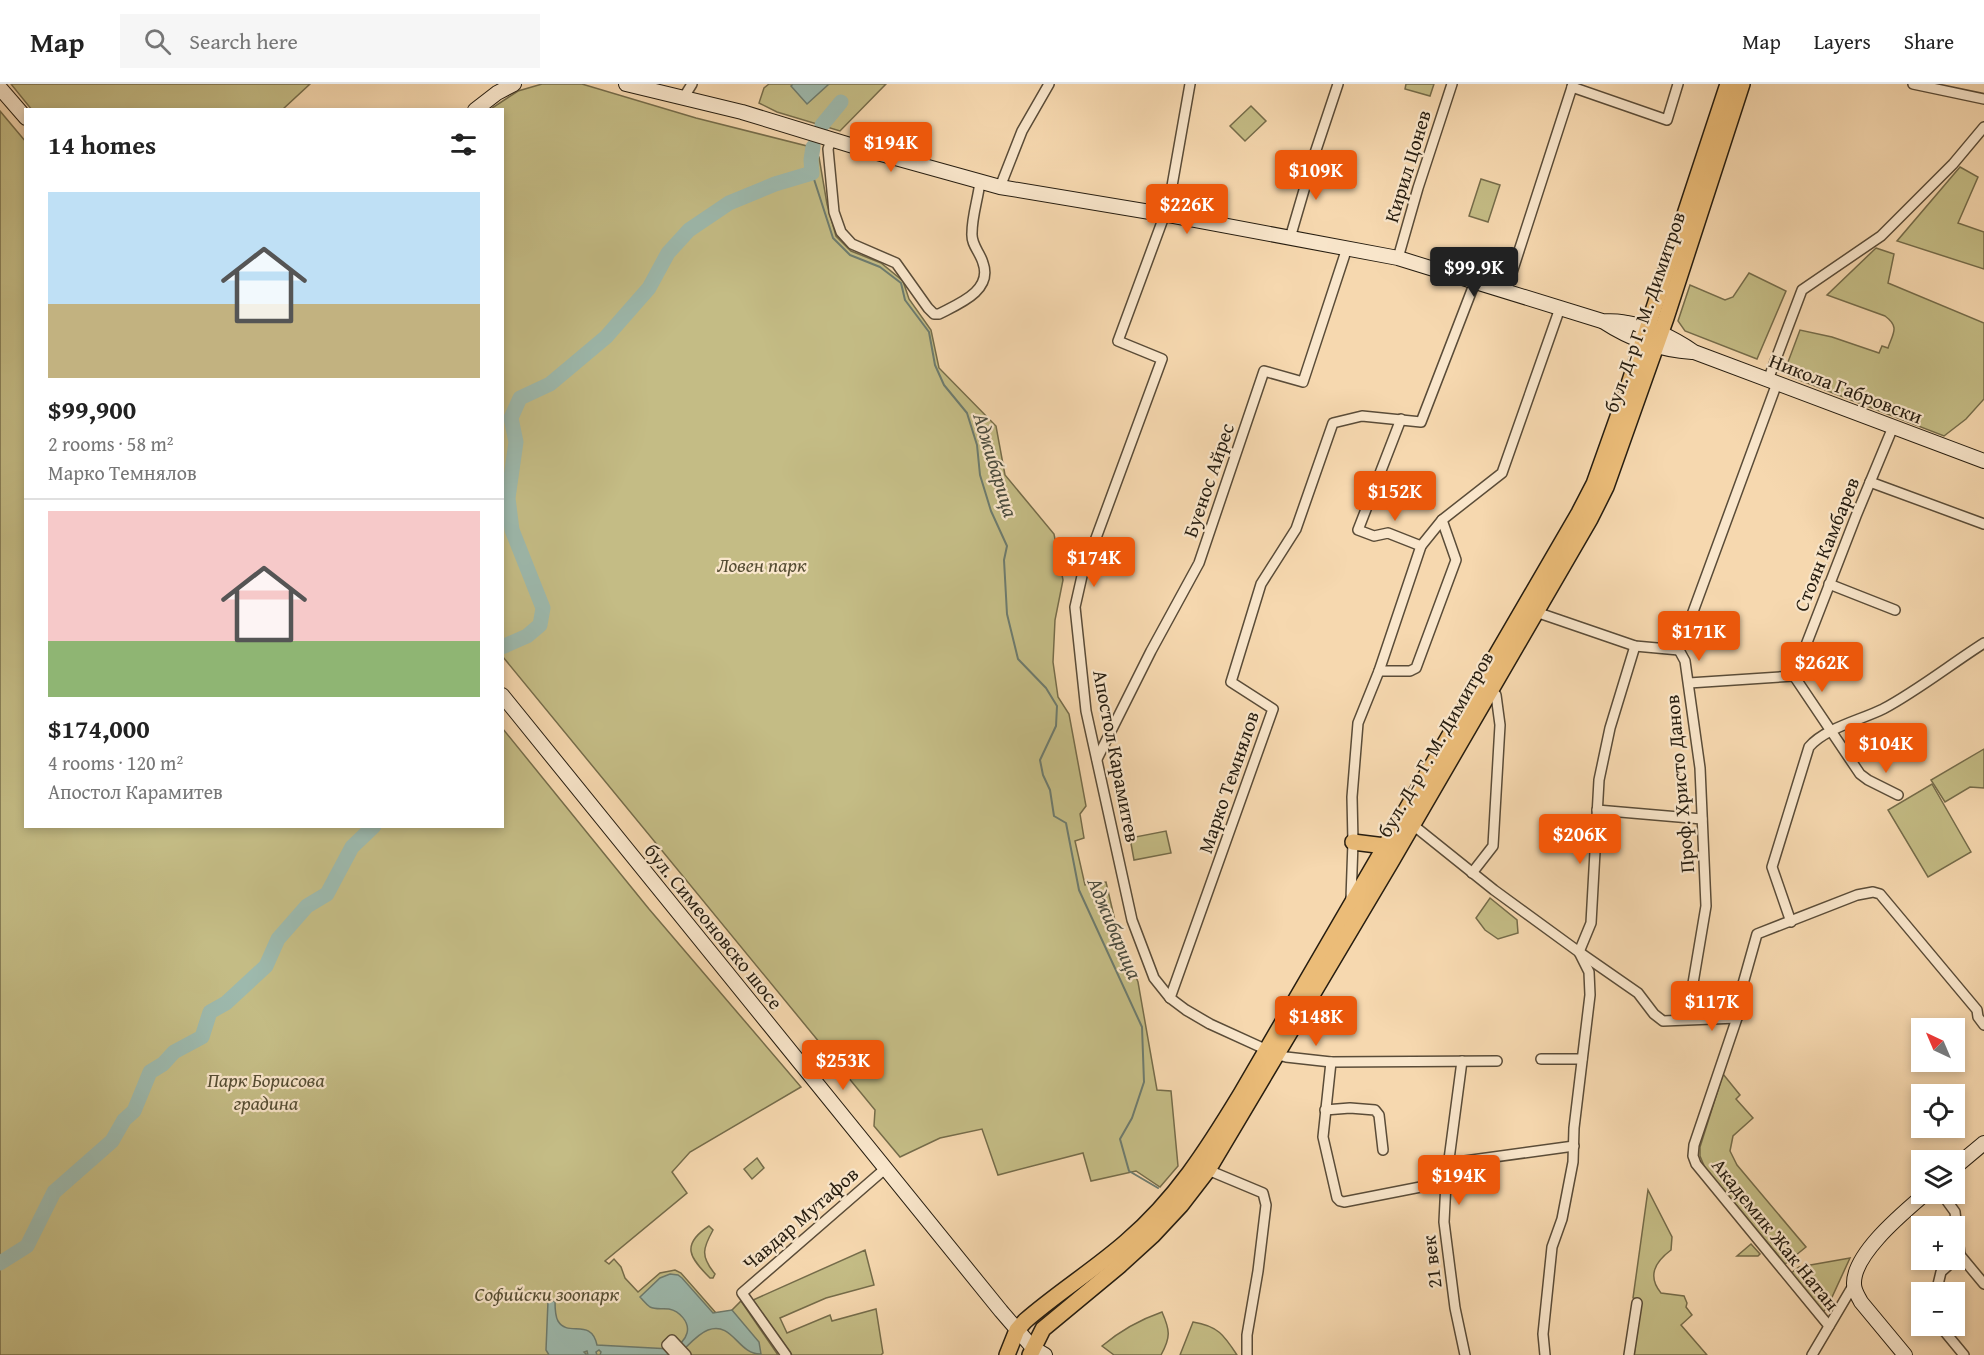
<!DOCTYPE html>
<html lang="en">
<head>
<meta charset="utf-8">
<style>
  body { margin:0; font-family:"Gentium Book Plus",serif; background:#f6f6f6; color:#222; height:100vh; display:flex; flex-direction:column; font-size:22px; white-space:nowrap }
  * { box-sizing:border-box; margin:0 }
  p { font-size:20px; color:#767676 }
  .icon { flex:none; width:33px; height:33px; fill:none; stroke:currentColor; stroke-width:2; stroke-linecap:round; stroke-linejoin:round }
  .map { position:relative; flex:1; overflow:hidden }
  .panel { position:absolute; left:24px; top:24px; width:480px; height:720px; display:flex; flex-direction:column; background:#fff; border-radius:0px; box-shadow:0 3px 9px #0003 }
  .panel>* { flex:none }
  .needle { width:39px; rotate:316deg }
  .tools { position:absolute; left:1911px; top:934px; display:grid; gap:12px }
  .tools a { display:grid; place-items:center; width:54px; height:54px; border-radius:0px; background:#fff; box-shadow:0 3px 9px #0003; font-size:30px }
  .price { position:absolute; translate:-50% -51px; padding:0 14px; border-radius:6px; background:#ea580c; color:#fff; font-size:20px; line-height:39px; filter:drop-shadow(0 2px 3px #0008) }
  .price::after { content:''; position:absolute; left:50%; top:36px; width:18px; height:14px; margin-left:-9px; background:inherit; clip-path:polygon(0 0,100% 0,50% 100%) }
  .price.on { background:#222; color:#fff }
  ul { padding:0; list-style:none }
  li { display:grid; align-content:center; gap:12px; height:318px; padding:0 24px }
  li+li { border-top:2px solid #e0e0e0 }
  li span { display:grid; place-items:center; height:186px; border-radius:0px; color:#555 }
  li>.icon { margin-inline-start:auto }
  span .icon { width:108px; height:108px; fill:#fffc; stroke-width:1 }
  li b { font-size:26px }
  h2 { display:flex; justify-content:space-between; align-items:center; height:72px; padding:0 24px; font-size:26px }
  header { display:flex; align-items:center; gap:36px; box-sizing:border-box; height:84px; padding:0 30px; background:#fff; border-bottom:2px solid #e0e0e0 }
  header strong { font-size:28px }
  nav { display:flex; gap:33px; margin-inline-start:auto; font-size:21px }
  .search { width:420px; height:54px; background:#f6f6f6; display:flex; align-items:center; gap:15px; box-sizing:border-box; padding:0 21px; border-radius:0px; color:#767676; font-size:22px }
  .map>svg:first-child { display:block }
</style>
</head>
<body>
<header>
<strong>Map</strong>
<div class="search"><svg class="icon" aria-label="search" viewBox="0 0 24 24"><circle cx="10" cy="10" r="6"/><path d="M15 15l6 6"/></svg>Search here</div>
<nav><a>Map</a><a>Layers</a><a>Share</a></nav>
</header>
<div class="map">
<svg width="1984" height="1271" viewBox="0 0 1984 1271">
  <rect width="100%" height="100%" fill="#f6d8af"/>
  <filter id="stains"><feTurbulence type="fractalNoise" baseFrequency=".00333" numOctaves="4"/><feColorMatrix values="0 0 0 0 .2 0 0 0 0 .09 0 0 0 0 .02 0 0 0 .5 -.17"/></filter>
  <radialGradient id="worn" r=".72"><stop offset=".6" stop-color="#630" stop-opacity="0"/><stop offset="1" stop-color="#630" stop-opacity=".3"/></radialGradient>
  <!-- green -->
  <g fill="#c4bc85" stroke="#756c4a" stroke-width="1.5">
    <path d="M 11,0 L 310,0 L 283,25 L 32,26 Z"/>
    <path d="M 542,0 L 582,0 L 696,34 L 811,63 L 819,73 L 827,120 L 836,152 L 851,167 L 881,179 L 903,197 L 909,215 L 931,246 L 939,284 L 996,342 L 1005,391 L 1054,450 L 1063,496 L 1055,536 L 1053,578 L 1058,613 L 1069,630 L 1086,722 L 1080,730 L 1084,754 L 1075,757 L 1085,801 L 1106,798 L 1116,841 L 1138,898 L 1157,1006 L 1171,1007 L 1178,1082 L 1160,1103 L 1136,1087 L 1091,1097 L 1083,1069 L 998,1091 L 982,1045 L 940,1054 L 900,1073 L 874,1042 L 875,1026 L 503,573 L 502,26 L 489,26 L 518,7 Z"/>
    <path d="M 769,0 L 886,0 L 840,47 L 777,28 L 759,19 L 764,4 Z"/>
    <path d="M 1406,0 L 1434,0 L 1430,12 L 1405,5 Z"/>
    <path d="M 1251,22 L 1266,37 L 1245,57 L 1230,42 Z"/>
    <path d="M 0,27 L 26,58 L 26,742 L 502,742 L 503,645 L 649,825 L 801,1003 L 690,1068 L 672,1088 L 687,1109 L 605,1177 L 609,1180 L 614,1175 L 621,1183 L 625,1194 L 638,1208 L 660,1189 L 675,1186 L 681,1189 L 716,1229 L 730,1228 L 741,1217 L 778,1271 L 0,1271 Z"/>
    <path d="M 1960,83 L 1978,93 L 1958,139 L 1984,148 L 1984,185 L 1897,157 Z"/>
    <path d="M 1481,95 L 1500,101 L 1488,138 L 1469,132 Z"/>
    <path d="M 1876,164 L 1894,170 L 1888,199 L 1984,239 L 1984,315 L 1966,335 L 1944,352 L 1789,292 L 1788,278 L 1800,246 L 1832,253 L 1879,269 L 1882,262 L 1888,264 C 1893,249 1900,243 1885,232 L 1827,211 Z"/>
    <path d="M 1749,189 L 1786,207 L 1757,275 L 1685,247 L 1678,237 L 1690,201 L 1725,216 L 1733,213 Z"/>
    <path d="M 1984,665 L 1984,704 L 1970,703 L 1945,718 L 1931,696 Z"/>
    <path d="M 1932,700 L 1971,768 L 1928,793 L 1888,726 Z"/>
    <path d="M 1166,747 L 1171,769 L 1134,776 L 1130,754 Z"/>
    <path d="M 1490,814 L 1517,836 L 1518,849 L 1498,855 L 1485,846 L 1476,834 Z"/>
    <path d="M 1723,990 L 1740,1011 L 1736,1015 L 1753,1034 L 1733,1052 L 1730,1067 L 1737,1081 L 1806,1163 L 1785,1180 L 1705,1084 L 1700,1072 L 1700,1063 Z"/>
    <path d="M 757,1074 L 764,1084 L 752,1095 L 744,1085 Z"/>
    <path d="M 1648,1106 L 1672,1153 L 1671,1166 C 1655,1178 1647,1192 1661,1209 L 1684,1212 L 1687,1219 L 1686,1223 L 1692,1231 L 1681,1241 L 1707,1271 L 1634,1271 L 1640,1216 L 1633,1214 Z"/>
    <path d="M 709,1142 L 713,1146 C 703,1164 700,1172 715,1190 L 713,1194 L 710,1194 C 690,1174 680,1161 709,1142 Z"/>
    <path d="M 1751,1160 L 1760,1170 L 1758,1172 L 1737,1172 Z"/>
    <path d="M 865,1166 L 874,1201 L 826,1214 L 780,1234 L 787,1249 L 830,1231 L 832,1237 L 876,1225 L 883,1269 L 881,1271 L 792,1271 L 753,1216 Z"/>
    <path d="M 1850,1174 L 1827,1224 L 1823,1228 L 1790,1190 L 1799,1183 Z"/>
    <path d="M 1162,1228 C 1170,1246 1171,1253 1161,1271 L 1114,1271 L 1102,1262 C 1121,1246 1139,1236 1162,1228 Z"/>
    <path d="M 1193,1238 C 1218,1242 1224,1251 1237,1271 L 1180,1271 Z"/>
  </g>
  <!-- water -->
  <g fill="#9db9ad" stroke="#6d7b6e" stroke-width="1.5">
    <path d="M 793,0 L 829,0 L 807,20 L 791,2 Z"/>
    <path d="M 670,1190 L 678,1191 L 682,1194 L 713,1229 L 732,1226 L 759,1258 L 761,1270 C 738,1271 733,1237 708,1246 C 697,1250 687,1263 678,1271 L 600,1271 L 601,1268 L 599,1266 L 596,1268 L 597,1271 L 588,1271 L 587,1267 L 584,1268 L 587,1271 L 549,1271 L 546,1266 L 548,1217 L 555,1217 C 555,1223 555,1232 558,1237 C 568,1254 591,1233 597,1261 L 671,1265 C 678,1262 685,1257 687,1249 C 690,1238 679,1227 669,1225 C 663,1224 656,1226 650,1223 C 646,1220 643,1216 640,1213 L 660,1194 Z"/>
  </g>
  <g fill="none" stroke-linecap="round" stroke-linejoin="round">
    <!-- stream -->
    <path stroke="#6d7b6e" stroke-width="2" d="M 812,89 L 833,154 L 850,171 L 880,183 L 901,199 L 905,216 L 929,248 L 935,281 L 944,301 L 967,329 L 977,361 L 980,391 L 991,427 L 1007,462 L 1004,476 L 1007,530 L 1018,575 L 1046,604 L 1057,622 L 1056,642 L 1040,676 L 1043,691 L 1050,706 L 1054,732 L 1066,739 L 1079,806 L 1142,943 L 1144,998 L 1132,1034 L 1120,1055 L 1129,1087 L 1158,1104"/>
    <!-- river -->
    <g stroke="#9db9ad" stroke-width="15">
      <path d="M 822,41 L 841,18"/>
      <path d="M 502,563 L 527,552 L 540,541 L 543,524 L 512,446 L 508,414 L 516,358 L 511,334 L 520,314 L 550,300 L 606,253 L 649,204 L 668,169 L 689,146 L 729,119 L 775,100 L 812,89 L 811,76 L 813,63"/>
      <path d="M 0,1179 L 27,1162 L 54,1108 L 112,1057 L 124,1036 L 134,1027 L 150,988 L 163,980 L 174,968 L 202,953 L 210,928 L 226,919 L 266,882 L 278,855 L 307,822 L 327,810 L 352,763 L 374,742"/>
    </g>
    <!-- street casing -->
    <g stroke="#5a4c38" stroke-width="12">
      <g id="street">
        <path d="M 1190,0 L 1169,119 L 1118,257 L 1162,275 L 1082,492 L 1075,523 L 1086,627 L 1132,836 L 1154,894 L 1170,914 L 1186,926 L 1210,940 L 1278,971 L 1286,973 L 1331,978 L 1497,977"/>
        <path d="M 1913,0 L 1984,15"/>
        <path d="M 1572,3 L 1667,36 L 1678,0"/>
        <path d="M 684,13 L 692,0"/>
        <path d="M 831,56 L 828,65 L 834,128 L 841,148 L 852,160 L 896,179 L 928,224 L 934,230 L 939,230 C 958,220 993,207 983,179 C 980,168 971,161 972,149 C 972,132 978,115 980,98"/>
        <path d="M 1000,103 L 1022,47 L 1049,0"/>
        <path d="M 1290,154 L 1314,72 L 1338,0"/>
        <path d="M 1398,174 L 1418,104 L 1452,0"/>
        <path d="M 1506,207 L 1573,0"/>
        <path d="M 1768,296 L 1802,206 L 1881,152 L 1953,80 L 1984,43"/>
        <path d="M 1401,335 L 1358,446 L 1374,452 L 1388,449 L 1421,462"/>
        <path d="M 1870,398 L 1984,440"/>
        <path d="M 1829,500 L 1895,526"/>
        <path d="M 1536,528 L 1635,562 L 1679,566"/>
        <path d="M 1379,587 L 1410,587 L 1416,584 L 1456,476 L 1442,436"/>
        <path d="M 1794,592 L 1860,690 L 1868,696 L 1898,711"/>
        <path d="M 1689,599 L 1794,592 L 1856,432 L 1893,343"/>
        <path d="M 1097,675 L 1151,567 L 1199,479 L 1264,287 L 1303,298 L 1347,164"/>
        <path d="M 1597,726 L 1702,735"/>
        <path d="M 1413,741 L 1494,806 L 1579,868 L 1638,909 L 1654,930 L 1663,937 L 1737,934"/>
        <path d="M 1472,789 L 1493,762 L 1500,641 L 1496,611 L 1490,607"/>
        <path d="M 1351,815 L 1353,758 L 1352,713 L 1358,639 L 1379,587 L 1421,462 L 1442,436 L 1502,389 L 1560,224"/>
        <path d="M 1791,838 L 1772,783 L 1809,663 C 1825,644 1861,636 1883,625 C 1917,607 1951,580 1984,559"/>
        <path d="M 1579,868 L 1591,839 L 1599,696 L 1610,644 L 1635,562"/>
        <path d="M 1170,914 L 1273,625 L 1231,598 L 1261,500 L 1296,445 L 1333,339 L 1362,332 L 1421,338 L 1475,198"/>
        <path d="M 1687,935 L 1706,822 L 1700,684 L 1685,577 L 1679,566 L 1777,299"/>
        <path d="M 1541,975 L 1582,975"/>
        <path d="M 1462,977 L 1446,1098 L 1444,1138 L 1455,1224 L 1465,1271"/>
        <path d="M 1331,978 L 1323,1053 L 1337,1114 L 1340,1117 L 1344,1118 L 1446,1098"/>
        <path d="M 1325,1026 L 1350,1024 L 1375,1026 L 1379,1031 L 1383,1066"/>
        <path d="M 1450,1079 L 1574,1062"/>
        <path d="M 1208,1086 L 1263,1109 L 1266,1121 L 1258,1187 L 1247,1251 L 1247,1271"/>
        <path d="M 1942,1110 L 1955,1128 L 1960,1171 L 1984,1200"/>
        <path d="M 1936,1209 L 1941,1188 L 1960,1171"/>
        <path d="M 1829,1242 L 1696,1080 L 1693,1072 L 1694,1061 L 1737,934 L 1737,921 L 1757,850 L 1857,811 L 1873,808 L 1880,810 L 1977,926 L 1978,933 L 1984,941"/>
        <path d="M 1940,1242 L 1964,1271"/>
        <path d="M 676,1271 L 667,1261 L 672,1256 L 686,1271"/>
        <path d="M 786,1271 L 742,1209 L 886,1084"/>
        <path d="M 1545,1271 L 1543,1250 L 1552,1163 L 1562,1135 L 1573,1078 L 1574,1044 L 1590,911 L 1589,888 L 1579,868"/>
        <path d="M 1629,1271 L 1637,1219"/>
        <path d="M 1812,1271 L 1854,1200"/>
      </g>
    </g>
    <!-- secondary casing -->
    <g stroke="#261d10" stroke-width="16">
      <g id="secondary">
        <path d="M 626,0 L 742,28 L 863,65 L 1000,103 L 1174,132 L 1398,174 L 1602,237 C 1610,237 1619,237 1627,239 C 1650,243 1675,255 1694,268 L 1984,377"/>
        <path d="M 0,4 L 26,34"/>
        <path d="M 475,26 L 497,9 L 514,0"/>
        <path d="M 1604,238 C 1630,255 1661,266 1692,268"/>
        <path d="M 502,611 L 1001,1227 L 1033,1264 L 1045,1271"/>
        <path d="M 1954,1084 L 1984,1059"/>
        <path d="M 1905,1271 L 1861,1218 C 1858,1212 1854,1207 1854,1200 C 1853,1170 1903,1129 1925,1110"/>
      </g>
    </g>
    <!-- primary casing -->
    <g stroke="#261d10" stroke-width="18">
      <g id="primary">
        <path d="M 1353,758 L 1385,762"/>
        <path d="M 1007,1271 L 1017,1246 L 1025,1237 C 1057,1209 1094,1186 1126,1158 C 1176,1115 1207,1066 1241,1010 L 1579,429 L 1594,400 L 1620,327 L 1728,0"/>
        <path d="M 1030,1271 L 1043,1245 L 1119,1182 L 1153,1151 L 1181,1121 L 1208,1086 L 1391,778 L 1590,435 L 1606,403 L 1666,234 L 1742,0"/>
      </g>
    </g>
    <!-- street -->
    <use href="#street" stroke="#f9e6cb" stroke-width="9"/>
    <!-- secondary -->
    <use href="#secondary" stroke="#f9e6cb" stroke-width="14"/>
    <!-- primary -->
    <use href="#primary" stroke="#ebbc78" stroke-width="15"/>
  </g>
  <g text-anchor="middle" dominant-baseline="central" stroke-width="4.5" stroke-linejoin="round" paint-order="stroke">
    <!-- street labels -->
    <g font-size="20" fill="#261d10" stroke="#f9e6cb">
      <text transform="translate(1407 82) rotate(-73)">Кирил Цонев</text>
      <text transform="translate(1644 228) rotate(-71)">бул. Д-р Г. М. Димитров</text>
      <text transform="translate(1846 304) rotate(21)">Никола Габровски</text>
      <text transform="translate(1208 396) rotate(-71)">Буенос Айрес</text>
      <text transform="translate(1826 460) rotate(-68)">Стоян Камбарев</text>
      <text transform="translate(1435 660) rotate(-60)">бул. Д-р Г. М. Димитров</text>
      <text transform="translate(1117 672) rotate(79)">Апостол Карамитев</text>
      <text transform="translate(1228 698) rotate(-71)">Марко Темнялов</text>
      <text transform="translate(1679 700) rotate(-95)">Проф. Христо Данов</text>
      <text transform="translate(714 842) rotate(51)">бул. Симеоновско шосе</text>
      <text transform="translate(800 1134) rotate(-41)">Чавдар Мутафов</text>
      <text transform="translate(1776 1150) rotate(51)">Академик Жак Натан</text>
      <text transform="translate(1431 1178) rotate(-97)">21 век</text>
    </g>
    <!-- park labels -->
    <g font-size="20" font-style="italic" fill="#554d33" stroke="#f9e6cb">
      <text x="762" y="480">Ловен парк</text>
      <text x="266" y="995">Парк Борисова<tspan x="266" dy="23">градина</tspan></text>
      <text x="547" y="1209">Софийски зоопарк</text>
    </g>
    <!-- water labels -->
    <g font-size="21" font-style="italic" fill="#4a4c3f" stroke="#f9e6cb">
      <text transform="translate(996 381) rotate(73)">Аджибарица</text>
      <text transform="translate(1115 844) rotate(67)">Аджибарица</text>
    </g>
  </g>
  <rect width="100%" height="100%" filter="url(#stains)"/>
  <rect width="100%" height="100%" fill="url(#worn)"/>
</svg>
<div class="tools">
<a><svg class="needle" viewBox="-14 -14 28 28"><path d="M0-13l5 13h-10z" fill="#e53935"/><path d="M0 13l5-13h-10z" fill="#767676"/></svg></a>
<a><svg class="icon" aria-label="locate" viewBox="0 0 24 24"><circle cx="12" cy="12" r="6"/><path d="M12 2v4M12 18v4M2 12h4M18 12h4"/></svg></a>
<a><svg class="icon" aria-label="layers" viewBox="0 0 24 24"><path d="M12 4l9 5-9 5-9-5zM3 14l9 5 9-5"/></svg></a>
<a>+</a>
<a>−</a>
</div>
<b class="price" style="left:891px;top:89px">$194K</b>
<b class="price" style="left:1316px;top:117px">$109K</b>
<b class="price" style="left:1187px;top:151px">$226K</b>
<b class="price on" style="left:1474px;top:214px">$99.9K</b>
<b class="price" style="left:1395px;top:438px">$152K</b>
<b class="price" style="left:1094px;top:504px">$174K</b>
<b class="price" style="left:1699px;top:578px">$171K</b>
<b class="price" style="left:1822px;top:609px">$262K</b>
<b class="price" style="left:1886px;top:690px">$104K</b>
<b class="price" style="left:1580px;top:781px">$206K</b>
<b class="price" style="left:1712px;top:948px">$117K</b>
<b class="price" style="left:1316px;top:963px">$148K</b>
<b class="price" style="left:843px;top:1007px">$253K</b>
<b class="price" style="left:1459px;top:1122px">$194K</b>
<section class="panel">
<h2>14 homes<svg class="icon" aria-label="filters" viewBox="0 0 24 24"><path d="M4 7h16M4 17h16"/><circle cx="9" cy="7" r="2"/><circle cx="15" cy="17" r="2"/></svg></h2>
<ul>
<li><span style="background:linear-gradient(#bfe0f5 60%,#c2b280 0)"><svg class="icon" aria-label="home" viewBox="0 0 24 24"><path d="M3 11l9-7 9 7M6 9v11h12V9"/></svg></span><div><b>$99,900</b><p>2 rooms · 58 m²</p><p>Марко Темнялов</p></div></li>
<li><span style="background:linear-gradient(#f6c9c9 70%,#8fb573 0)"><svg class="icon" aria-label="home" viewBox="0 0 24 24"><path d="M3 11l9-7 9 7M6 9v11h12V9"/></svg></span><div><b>$174,000</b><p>4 rooms · 120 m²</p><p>Апостол Карамитев</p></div></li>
</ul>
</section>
</div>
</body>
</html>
